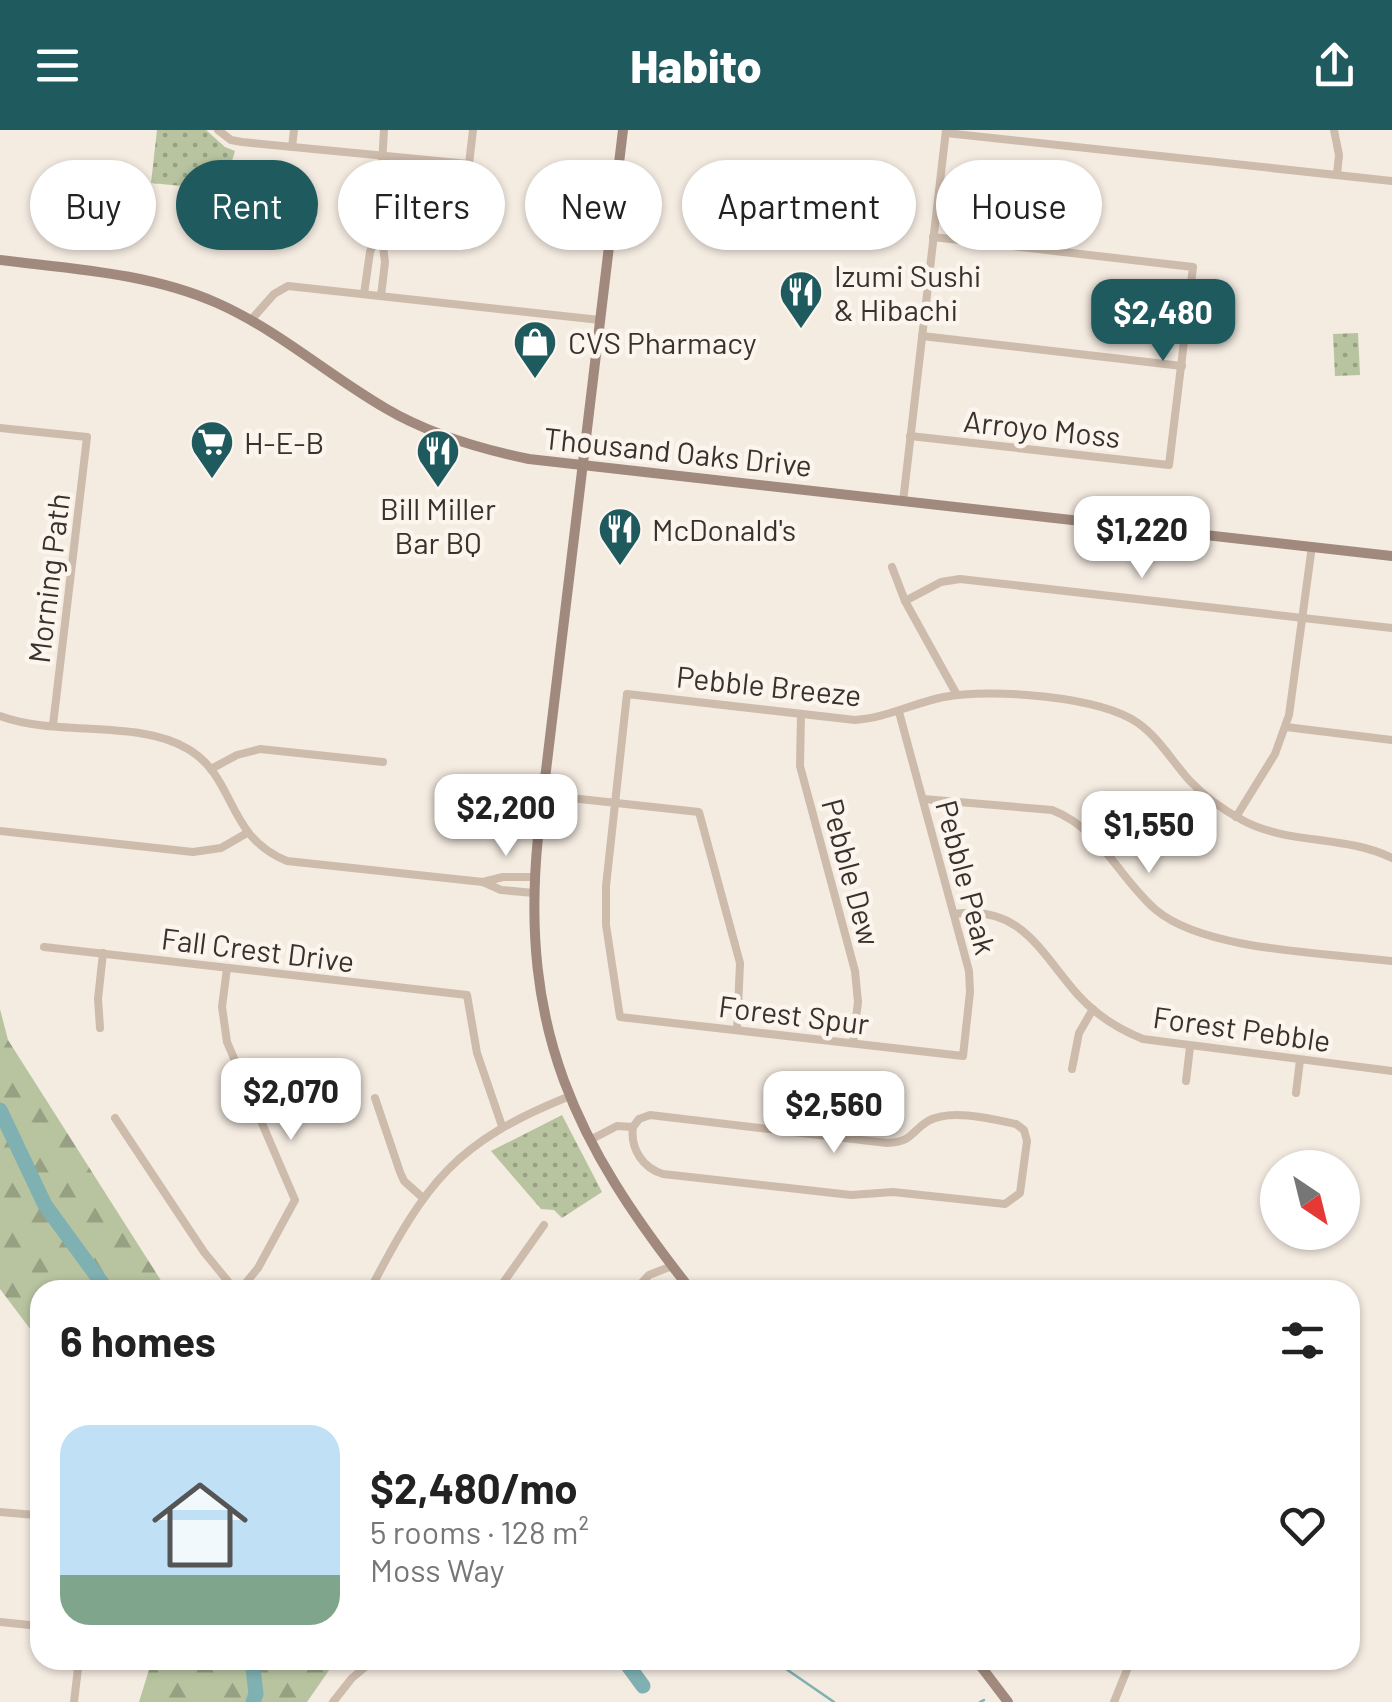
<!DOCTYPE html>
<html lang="en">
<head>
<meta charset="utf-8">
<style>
  body { margin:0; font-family:Barlow,sans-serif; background:#f6f6f6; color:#222; height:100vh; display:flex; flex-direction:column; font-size:38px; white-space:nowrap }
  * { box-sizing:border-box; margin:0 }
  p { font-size:32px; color:#767676 }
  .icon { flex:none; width:55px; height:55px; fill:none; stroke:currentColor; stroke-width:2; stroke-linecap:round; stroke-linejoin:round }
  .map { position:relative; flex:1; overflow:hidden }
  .sheet { position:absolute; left:30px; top:1150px; width:1330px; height:390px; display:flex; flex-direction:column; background:#fff; border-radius:30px; box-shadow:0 2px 8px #0004 }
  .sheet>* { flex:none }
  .banner { position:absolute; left:30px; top:30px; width:1332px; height:90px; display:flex; gap:20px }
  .needle { width:65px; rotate:145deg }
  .controls { position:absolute; left:1260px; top:1020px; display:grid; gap:20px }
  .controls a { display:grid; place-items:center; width:100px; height:100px; border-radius:50%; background:#fff; box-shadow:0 2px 8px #0004; font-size:50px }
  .price { position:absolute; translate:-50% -85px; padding:0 22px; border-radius:20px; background:#fff; color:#222; font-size:32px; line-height:65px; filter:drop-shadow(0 2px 5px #0008) }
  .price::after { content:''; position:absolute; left:50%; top:60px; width:30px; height:22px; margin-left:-15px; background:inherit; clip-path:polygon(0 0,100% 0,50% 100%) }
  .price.on { background:#1f5a5e; color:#fff }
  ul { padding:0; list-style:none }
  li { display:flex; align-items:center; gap:30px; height:250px; padding:0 30px }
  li+li { border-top:2px solid #e0e0e0 }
  li span { display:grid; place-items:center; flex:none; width:280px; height:200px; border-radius:30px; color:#555 }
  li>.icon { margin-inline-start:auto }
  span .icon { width:120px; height:120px; fill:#fffc; stroke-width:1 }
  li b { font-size:42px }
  h2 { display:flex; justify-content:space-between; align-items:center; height:120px; padding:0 30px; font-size:42px }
  .tag { padding:0 35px; border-radius:45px; background:#fff; box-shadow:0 2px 8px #0004; font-size:35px; line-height:90px }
  .tag.on { background:#1f5a5e; color:#fff }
  header { display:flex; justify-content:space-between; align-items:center; height:130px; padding:0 30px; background:#1f5a5e; color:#fff; font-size:45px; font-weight:800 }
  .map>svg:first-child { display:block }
</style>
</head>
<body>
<header><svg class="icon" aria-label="menu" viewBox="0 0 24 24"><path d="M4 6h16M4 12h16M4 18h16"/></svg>Habito<svg class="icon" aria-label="share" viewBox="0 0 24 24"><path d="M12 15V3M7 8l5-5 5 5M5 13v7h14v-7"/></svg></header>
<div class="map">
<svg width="1392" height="1572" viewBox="0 0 1392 1572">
  <defs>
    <pattern id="grass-dots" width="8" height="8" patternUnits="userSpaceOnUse" patternTransform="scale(2.5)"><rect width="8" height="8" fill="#b8c4a0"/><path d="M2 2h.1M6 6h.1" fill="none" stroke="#97a083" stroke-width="1.8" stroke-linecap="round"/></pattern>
    <pattern id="forest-firs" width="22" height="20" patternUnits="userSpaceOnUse" patternTransform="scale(2.5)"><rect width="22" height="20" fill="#b8c4a0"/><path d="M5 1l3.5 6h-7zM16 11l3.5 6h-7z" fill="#97a083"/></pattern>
  </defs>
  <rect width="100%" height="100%" fill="#f4ebe1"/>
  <!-- grass -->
  <g fill="url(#grass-dots)">
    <path d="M 157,0 L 206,0 L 225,17 L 235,21 L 223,60 L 151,53 Z"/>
    <path d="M 1358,203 L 1360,245 L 1335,246 L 1333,204 Z"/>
    <path d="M 562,985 L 602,1062 L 562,1088 L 554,1080 L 541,1079 L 491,1021 Z"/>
  </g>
  <!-- forest -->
  <g fill="url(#forest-firs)">
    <path d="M 0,879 L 8,910 L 167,1160 L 40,1160 L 40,1212 L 0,1159 Z"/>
    <path d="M 152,1530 L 342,1530 L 332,1536 L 307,1572 L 139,1572 Z"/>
  </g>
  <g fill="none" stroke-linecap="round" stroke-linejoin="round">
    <!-- stream -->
    <g stroke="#7fb0b2" stroke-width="2.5">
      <path d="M 773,1530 L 834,1572"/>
      <path d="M 980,1572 L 984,1570"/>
    </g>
    <!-- river -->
    <g stroke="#7fb0b2" stroke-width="15">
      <path d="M 0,980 L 45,1075 L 107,1160"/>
      <path d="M 252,1530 L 256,1564 L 253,1572"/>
      <path d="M 624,1530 L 643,1556"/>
    </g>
    <!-- minor -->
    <g stroke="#cdbbac" stroke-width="8">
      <path d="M 218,0 L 231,10 L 242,12 L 469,34 L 473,0"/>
      <path d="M 1334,0 L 1339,25 L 1337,44"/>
      <path d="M 946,3 L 1392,51"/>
      <path d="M 292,17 L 294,0"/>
      <path d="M 364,164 L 370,122 L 379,100"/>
      <path d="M 381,166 L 385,132 L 379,86 L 384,0"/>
      <path d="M 251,190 L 274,164 L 288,156 L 600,190"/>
      <path d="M 922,206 L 1182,236"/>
      <path d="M 0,298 L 87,307 L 53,595"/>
      <path d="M 910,306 L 1169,335 L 1193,137 L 933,107"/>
      <path d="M 903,372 L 946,0"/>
      <path d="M 892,437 L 905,471 L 957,565"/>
      <path d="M 905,471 L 941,452 L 960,449 L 1392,498"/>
      <path d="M 899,582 L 969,841 L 970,862 L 963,926 L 620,887 L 606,795 L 606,756 L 627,564 L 855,590 C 887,588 913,573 944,567 C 990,558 1099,566 1138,593 C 1159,608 1172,631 1189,650 C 1205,667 1223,680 1244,691 C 1290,715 1346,705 1392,728"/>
      <path d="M 801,584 L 800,636 L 855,841 L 858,872 L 853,913"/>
      <path d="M 0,586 C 56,607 138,589 188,619 C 237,648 225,706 287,731 L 483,752 L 501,760 L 534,763"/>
      <path d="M 1286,597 L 1392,610"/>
      <path d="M 211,639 L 237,625 L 260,619 L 383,632"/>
      <path d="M 543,665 L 699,682 L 740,833 L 737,900"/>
      <path d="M 923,669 L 1052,680 C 1101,699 1118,747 1156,780 C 1205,821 1327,823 1392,831"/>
      <path d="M 1236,687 L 1275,624 L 1289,585 L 1312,416"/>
      <path d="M 0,701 L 193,722 L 221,718 L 247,703"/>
      <path d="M 483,752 L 503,747 L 535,747"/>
      <path d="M 954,784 C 1021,774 1040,822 1078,865 C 1096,885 1118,899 1143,909 L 1392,941"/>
      <path d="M 44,817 L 467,865 L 477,923 L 502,996"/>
      <path d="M 227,838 L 222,877 L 227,912 L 295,1070 L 258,1138 L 240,1160"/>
      <path d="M 100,898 L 98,869 L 103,823"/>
      <path d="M 1072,939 L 1079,903 L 1093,879"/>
      <path d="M 1186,951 L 1190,917"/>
      <path d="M 1296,963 L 1300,930"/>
      <path d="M 375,968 L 400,1042 L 404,1051 L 423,1068"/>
      <path d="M 115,988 L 204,1122 L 235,1160"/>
      <path d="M 590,1010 L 617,996 L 633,997 C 630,1019 643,1038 663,1044 L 851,1065 L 893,1062 L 1005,1074 L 1020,1063 L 1027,1011 L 1024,1000 L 1016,994 C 993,989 950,978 928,991 C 910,1002 913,1012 887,1013 L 650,985 L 639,989 L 633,997"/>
      <path d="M 370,1160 C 426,1052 455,1012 570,966"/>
      <path d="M 498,1160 L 544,1095"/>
      <path d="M 635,1160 L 649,1145 L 672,1136"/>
      <path d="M 1309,1160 L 1321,1157 L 1332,1160"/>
      <path d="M 1350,1227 L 1350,1236"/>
      <path d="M 0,1382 L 35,1385"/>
      <path d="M 0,1492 L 40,1496"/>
      <path d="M 74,1572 L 79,1530"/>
      <path d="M 333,1572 L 352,1548 L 374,1530"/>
      <path d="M 1114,1572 L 1131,1530"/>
    </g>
    <!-- secondary -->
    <g stroke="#a18a7d" stroke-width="10">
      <path d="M 623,0 L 538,707 C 519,898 575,1014 691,1160"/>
      <path d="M 0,130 C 73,139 149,143 217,173 C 278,200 328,245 385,278 C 429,304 480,319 529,329 L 1392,426"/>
      <path d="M 976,1530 L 1008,1572"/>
    </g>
  </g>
  <!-- icons -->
  <defs>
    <g id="restaurant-pin" transform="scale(2.25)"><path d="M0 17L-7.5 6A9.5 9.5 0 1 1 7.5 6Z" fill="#1f5a5e" stroke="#fbf5ee"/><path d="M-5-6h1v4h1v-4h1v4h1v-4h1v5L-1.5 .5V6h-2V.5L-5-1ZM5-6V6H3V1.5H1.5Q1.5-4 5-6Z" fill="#fff"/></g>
    <g id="shop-pin" transform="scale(2.25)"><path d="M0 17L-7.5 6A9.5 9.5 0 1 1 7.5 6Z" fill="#1f5a5e" stroke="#fbf5ee"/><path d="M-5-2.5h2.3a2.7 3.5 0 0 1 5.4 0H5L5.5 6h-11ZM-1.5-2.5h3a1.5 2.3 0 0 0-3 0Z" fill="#fff"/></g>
    <g id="supermarket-pin" transform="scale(2.25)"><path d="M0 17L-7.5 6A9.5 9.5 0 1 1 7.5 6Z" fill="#1f5a5e" stroke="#fbf5ee"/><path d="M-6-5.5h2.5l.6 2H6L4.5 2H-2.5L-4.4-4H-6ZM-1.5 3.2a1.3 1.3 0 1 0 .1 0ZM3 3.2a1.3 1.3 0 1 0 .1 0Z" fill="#fff"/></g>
  </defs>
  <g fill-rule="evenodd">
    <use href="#restaurant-pin" x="801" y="162"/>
    <use href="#shop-pin" x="535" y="212"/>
    <use href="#supermarket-pin" x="212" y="312"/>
    <use href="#restaurant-pin" x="438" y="321"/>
    <use href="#restaurant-pin" x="620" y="399"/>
  </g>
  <g text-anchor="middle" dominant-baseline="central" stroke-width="9" stroke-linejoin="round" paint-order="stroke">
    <!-- poi labels -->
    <g font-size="30" fill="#3b302b" stroke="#fbf5ee" text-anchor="start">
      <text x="834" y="145">Izumi Sushi<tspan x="834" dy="34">&amp; Hibachi</tspan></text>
      <text x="568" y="212">CVS Pharmacy</text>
      <text x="244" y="312">H-E-B</text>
      <text x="438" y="378" text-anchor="middle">Bill Miller<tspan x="438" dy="34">Bar BQ</tspan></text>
      <text x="652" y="399">McDonald's</text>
    </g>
    <!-- street labels -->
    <g font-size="30" fill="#3b302b" stroke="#fbf5ee">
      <text transform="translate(1042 298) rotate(6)">Arroyo Moss</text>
      <text transform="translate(678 321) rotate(6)">Thousand Oaks Drive</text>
      <text transform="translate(48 448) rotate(-83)">Morning Path</text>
      <text transform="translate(769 555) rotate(6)">Pebble Breeze</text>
      <text transform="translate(852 742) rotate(75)">Pebble Dew</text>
      <text transform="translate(967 747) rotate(75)">Pebble Peak</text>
      <text transform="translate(258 819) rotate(7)">Fall Crest Drive</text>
      <text transform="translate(794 884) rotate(7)">Forest Spur</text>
      <text transform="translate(1242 898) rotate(8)">Forest Pebble</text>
    </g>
  </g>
</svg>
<div class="controls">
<a><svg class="needle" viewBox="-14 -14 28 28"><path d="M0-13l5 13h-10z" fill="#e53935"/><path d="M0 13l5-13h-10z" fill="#767676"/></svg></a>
</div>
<b class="price on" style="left:1163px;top:234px">$2,480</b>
<b class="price" style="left:1142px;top:451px">$1,220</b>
<b class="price" style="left:506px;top:729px">$2,200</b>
<b class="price" style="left:1149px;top:746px">$1,550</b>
<b class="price" style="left:291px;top:1013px">$2,070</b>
<b class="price" style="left:834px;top:1026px">$2,560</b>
<div class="banner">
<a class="tag">Buy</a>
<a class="tag on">Rent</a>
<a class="tag">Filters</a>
<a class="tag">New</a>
<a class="tag">Apartment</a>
<a class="tag">House</a>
</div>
<section class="sheet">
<h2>6 homes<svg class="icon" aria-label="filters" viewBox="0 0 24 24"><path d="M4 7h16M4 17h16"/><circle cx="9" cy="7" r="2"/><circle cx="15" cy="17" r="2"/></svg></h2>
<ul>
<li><span style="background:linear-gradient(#bfe0f5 75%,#7fa58c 0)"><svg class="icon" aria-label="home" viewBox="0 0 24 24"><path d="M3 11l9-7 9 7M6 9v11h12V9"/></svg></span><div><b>$2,480/mo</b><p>5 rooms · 128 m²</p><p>Moss Way</p></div><svg class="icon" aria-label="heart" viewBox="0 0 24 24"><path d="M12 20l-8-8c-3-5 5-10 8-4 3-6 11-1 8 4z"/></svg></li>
</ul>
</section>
</div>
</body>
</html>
